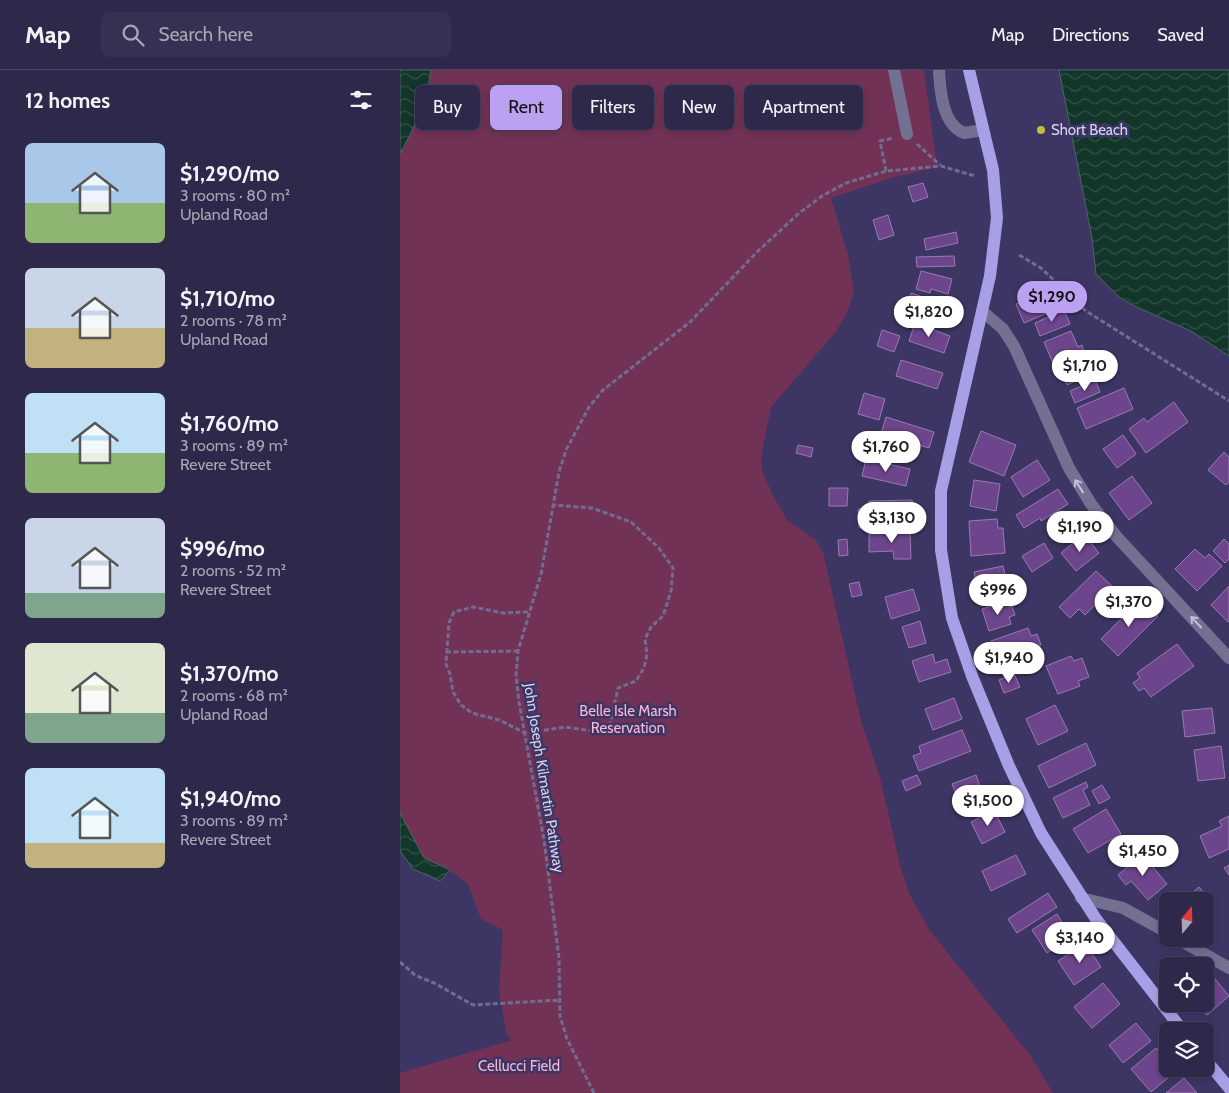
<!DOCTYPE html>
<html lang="en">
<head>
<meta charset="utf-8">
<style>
  body { margin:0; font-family:Cabin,sans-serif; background:#363052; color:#f1f3f6; height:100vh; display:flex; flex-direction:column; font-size:19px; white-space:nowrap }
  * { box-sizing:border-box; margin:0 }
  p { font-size:16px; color:#a7a6b5 }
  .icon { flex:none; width:28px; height:28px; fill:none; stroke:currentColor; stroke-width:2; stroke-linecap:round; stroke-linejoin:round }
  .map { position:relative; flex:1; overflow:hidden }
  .side { display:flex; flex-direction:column; background:#2e284b; width:400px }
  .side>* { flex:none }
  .guide { position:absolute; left:15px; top:15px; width:475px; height:45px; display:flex; gap:10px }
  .needle { width:32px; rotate:19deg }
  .buttons { position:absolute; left:759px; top:822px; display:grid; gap:10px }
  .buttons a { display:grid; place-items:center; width:55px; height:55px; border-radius:8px; background:#2e284b; box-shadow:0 2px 8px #0003,0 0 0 1px #494463; font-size:25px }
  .price { position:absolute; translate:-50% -42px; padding:0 11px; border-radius:18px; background:#fff; color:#222; font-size:16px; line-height:32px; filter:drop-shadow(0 1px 2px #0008) }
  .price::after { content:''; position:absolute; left:50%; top:30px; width:15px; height:11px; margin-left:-8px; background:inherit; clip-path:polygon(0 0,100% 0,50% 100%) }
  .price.active { background:#bca0f2; color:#111 }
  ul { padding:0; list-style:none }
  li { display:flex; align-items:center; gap:15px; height:125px; padding:0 25px }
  li span { display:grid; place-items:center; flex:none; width:140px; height:100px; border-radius:8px; color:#555 }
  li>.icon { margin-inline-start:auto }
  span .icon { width:60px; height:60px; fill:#fffc; stroke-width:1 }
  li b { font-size:21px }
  h2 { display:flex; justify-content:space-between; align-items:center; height:60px; padding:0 25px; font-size:21px }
  .chip { padding:0 18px; border-radius:8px; background:#2e284b; box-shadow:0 2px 8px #0003,0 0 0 1px #494463; font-size:18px; line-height:45px }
  .chip.active { background:#bca0f2; color:#111 }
  header { display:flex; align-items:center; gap:30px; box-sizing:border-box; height:70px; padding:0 25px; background:#2e284b; border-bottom:1px solid #494463 }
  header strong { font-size:24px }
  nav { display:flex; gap:28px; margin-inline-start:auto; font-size:18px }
  .search { width:350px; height:45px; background:#363052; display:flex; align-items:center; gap:12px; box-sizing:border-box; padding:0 18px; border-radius:8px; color:#a7a6b5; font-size:19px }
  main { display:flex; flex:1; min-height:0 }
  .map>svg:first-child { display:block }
</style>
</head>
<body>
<header>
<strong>Map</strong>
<div class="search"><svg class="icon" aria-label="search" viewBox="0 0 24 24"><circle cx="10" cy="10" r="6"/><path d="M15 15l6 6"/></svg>Search here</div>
<nav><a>Map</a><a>Directions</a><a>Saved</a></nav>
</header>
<main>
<section class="side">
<h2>12 homes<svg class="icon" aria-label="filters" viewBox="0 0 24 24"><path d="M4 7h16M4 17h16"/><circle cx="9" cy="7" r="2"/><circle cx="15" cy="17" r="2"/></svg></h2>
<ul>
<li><span style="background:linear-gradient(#a9c7e8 60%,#8fb573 0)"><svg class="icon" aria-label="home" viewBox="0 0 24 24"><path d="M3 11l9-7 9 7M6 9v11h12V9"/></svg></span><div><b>$1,290/mo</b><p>3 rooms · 80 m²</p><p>Upland Road</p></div></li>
<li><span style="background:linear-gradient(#c9d6e8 60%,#c2b280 0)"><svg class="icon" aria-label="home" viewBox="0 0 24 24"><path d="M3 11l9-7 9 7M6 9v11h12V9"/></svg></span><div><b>$1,710/mo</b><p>2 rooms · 78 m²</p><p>Upland Road</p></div></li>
<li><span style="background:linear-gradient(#bfe0f5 60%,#8fb573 0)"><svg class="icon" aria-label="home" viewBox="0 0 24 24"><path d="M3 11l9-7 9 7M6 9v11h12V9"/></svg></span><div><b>$1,760/mo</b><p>3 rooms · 89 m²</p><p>Revere Street</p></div></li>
<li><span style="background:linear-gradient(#c9d6e8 75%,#7fa58c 0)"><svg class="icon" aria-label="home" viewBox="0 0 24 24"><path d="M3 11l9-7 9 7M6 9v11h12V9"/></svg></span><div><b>$996/mo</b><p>2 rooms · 52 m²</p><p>Revere Street</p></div></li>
<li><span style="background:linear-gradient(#dfe7d0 70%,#7fa58c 0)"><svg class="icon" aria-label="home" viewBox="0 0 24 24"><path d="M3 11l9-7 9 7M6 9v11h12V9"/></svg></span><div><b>$1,370/mo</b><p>2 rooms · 68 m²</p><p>Upland Road</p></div></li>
<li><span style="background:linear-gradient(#bfe0f5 75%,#c2b280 0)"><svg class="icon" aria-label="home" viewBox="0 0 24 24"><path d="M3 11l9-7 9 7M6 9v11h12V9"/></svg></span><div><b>$1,940/mo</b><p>3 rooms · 89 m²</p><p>Revere Street</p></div></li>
</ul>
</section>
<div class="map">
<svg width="829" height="1023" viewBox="0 0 829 1023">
  <defs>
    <pattern id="water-waves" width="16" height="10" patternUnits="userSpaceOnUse" patternTransform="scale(1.25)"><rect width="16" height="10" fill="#12362a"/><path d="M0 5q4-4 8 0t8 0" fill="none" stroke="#345249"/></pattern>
  </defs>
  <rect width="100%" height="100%" fill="#3d3664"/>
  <!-- park -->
  <path fill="#723255" d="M 31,0 L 524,0 L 537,97 L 488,109 L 431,128 L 448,185 L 454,221 L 447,243 L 435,263 L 371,337 L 361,387 L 362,400 L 373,426 L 388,451 L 415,469 L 423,482 L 461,651 L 480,707 L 500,795 L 509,823 L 530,861 L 630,985 L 653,1023 L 0,1023 L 0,1003 L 112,970 L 107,966 L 99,921 L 103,860 L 81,849 L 68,814 L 50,800 L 24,788 L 0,743 L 0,84 C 13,59 27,29 31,0 Z"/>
  <!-- water -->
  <g fill="url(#water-waves)" stroke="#4d6566">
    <path d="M 0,0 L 31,0 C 27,28 14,59 0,84 Z"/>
    <path d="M 659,0 L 829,0 L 829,286 L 791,261 L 730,234 L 718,226 L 696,204 L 692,168 Z"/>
    <path d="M 0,743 L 24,788 L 50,800 L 40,811 L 13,799 L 0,781 Z"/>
  </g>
  <!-- building -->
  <g fill="#6d458c" stroke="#977cae">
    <path d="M 523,113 L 528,127 L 513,132 L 508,117 Z"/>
    <path d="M 488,145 L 494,165 L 479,170 L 473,150 Z"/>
    <path d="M 556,162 L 558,173 L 526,180 L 524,169 Z"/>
    <path d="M 554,186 L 555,196 L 517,197 L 516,187 Z"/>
    <path d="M 521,201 L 552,209 L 548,224 L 531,219 L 530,223 L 516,219 Z"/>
    <path d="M 511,223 L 553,237 L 546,258 L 504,243 Z"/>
    <path d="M 637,225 L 645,244 L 624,253 L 616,234 Z"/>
    <path d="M 664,240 L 670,254 L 640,266 L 635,253 Z"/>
    <path d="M 515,253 L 550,266 L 544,283 L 509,271 Z"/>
    <path d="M 482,260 L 500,266 L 494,282 L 477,276 Z"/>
    <path d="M 671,261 L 678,277 L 682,275 L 684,282 L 677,285 L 679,288 L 655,298 L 644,272 Z"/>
    <path d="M 687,289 L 693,303 L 667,315 L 661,300 Z"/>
    <path d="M 501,290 L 543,303 L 537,319 L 496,306 Z"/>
    <path d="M 695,310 L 700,322 L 675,333 L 670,321 Z"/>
    <path d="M 724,318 L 733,339 L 686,359 L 677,338 Z"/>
    <path d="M 464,323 L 485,329 L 479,350 L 458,344 Z"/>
    <path d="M 774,332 L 788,352 L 746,383 L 729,359 L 744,348 L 747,352 Z"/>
    <path d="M 486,347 L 534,362 L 529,378 L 481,364 Z"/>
    <path d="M 581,361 L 616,375 L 604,406 L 569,392 Z"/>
    <path d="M 723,365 L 736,384 L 717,398 L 703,379 Z"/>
    <path d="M 398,375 L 413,378 L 411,387 L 396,383 Z"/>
    <path d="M 824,382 L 829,387 L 829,412 L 826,415 L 808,400 Z"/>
    <path d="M 466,389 L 510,399 L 506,416 L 462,406 Z"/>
    <path d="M 637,390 L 650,410 L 623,427 L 611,407 Z"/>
    <path d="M 732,406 L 752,433 L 729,450 L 709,423 Z"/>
    <path d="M 574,410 L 600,414 L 596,441 L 570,436 Z"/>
    <path d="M 429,418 L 448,418 L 447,436 L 429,436 Z"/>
    <path d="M 658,419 L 668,434 L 641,451 L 640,448 L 624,458 L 616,445 Z"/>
    <path d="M 512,430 L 513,440 L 506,440 L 506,456 L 459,458 L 458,439 L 470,439 L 469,431 Z"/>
    <path d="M 597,449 L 598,458 L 603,458 L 605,483 L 571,486 L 569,451 Z"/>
    <path d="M 510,463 L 511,489 L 494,489 L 493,481 L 469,482 L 469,464 Z"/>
    <path d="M 684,464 L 699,483 L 676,501 L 661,483 Z"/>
    <path d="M 447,469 L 448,485 L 439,486 L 438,470 Z"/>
    <path d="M 824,469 L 829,474 L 829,489 L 825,493 L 813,481 Z"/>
    <path d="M 644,473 L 653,488 L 632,502 L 622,486 Z"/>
    <path d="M 795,479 L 805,488 L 809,484 L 822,496 L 797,521 L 775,499 Z"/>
    <path d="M 603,496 L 608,519 L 579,525 L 574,502 Z"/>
    <path d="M 696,501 L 713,517 L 685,545 L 679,539 L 670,548 L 659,537 Z"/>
    <path d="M 459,512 L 462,525 L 452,527 L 449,514 Z"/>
    <path d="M 829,516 L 829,551 L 828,552 L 811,535 Z"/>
    <path d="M 513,519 L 520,540 L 491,549 L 485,527 Z"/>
    <path d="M 741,529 L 758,546 L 718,586 L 701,569 Z"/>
    <path d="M 607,531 L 609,537 L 612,536 L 615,545 L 609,547 L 611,554 L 589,561 L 582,539 Z"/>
    <path d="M 520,551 L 526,573 L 509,578 L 502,557 Z"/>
    <path d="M 628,558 L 631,566 L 637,564 L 641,575 L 637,576 L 640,585 L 601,599 L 591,571 Z"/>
    <path d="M 777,574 L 794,596 L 751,627 L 744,618 L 739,621 L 733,613 L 740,608 L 737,603 Z"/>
    <path d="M 533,584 L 535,593 L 547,589 L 551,602 L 519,612 L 512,591 Z"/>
    <path d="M 671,586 L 674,591 L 682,588 L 689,607 L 678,611 L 680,616 L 658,624 L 646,596 Z"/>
    <path d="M 614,604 L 620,617 L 604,623 L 599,610 Z"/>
    <path d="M 554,628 L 562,649 L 533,660 L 525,639 Z"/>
    <path d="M 655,635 L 668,661 L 638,675 L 626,649 Z"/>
    <path d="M 812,638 L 815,663 L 785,667 L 782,641 Z"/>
    <path d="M 562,660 L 571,681 L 519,701 L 513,686 L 521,683 L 519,676 Z"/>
    <path d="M 686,673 L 696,695 L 649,718 L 638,696 Z"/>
    <path d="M 821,676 L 825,708 L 798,711 L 794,680 Z"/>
    <path d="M 517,705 L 521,714 L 506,721 L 502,711 Z"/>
    <path d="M 576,705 L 583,725 L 560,734 L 552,714 Z"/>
    <path d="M 686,712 L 688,717 L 683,720 L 690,735 L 663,748 L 653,728 Z"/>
    <path d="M 702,715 L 710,728 L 699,734 L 692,721 Z"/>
    <path d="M 706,739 L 721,764 L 688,783 L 673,759 Z"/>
    <path d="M 594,740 L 605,762 L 582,774 L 571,752 Z"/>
    <path d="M 829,746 L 829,779 L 809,788 L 800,766 L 822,756 L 819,751 Z"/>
    <path d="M 742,784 L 767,814 L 748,830 L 731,811 L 726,815 L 718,805 Z"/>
    <path d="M 616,785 L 626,804 L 591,821 L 582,801 Z"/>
    <path d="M 829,795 L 829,805 L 824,798 Z"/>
    <path d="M 799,817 L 813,834 L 805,840 L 805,831 L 782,831 Z"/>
    <path d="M 648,823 L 657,837 L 617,863 L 608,849 Z"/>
    <path d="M 657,844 L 671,867 L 647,883 L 632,860 Z"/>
    <path d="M 685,873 L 701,897 L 674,915 L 658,891 Z"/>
    <path d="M 811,904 L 829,926 L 807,945 L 798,934 L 805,934 L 805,909 Z"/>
    <path d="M 703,913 L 720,934 L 692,958 L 674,937 Z"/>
    <path d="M 736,953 L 751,971 L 723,993 L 709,975 Z"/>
    <path d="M 756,978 L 768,993 L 768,999 L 773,999 L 775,1002 L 751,1022 L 731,999 Z"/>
    <path d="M 784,1008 L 797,1023 L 766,1023 Z"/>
  </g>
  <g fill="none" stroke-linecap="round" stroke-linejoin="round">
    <!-- path -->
    <g stroke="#716c94" stroke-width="3" stroke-dasharray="5 2.5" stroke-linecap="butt">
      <path d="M 517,74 L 540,95"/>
      <path d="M 486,101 L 480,71 L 493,68"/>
      <path d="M 619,185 L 641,198 L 686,241 L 829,331"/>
      <path d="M 128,542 L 103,543 L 73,537 L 54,542 L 49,553 L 46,594 L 50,604 L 53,622 L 61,635 L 72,643 L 99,650 L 125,663 L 165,657 L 200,662 L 210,655 L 218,618 L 236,611 L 244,598 L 247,584 L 245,569 L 251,557 L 263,546 L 271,521 L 273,498 L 259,478 L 231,452 L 192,438 L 154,435"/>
      <path d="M 46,582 L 118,581"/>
      <path d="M 0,892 L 15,905 L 36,914 L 73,935 L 160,930"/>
      <path d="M 194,1023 L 167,969 L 160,946 L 159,888 L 144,770 L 119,632 L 116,604 L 118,581 L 141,504 L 159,402 L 166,380 L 189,337 L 203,320 L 290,252 L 357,182 L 398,144 L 422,126 L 446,113 L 486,101 L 541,96 L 575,106"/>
    </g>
    <!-- minor -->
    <g stroke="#737092" stroke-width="12">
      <path d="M 494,0 L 507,64"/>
      <path d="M 539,0 C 540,20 542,54 564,63 L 583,60"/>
      <path d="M 582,241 L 603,259 L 614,276 L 669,398 L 691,434 L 717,467 L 829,588"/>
      <path d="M 681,828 L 723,838 L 768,863"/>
      <path d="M 778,869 L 829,898"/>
    </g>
    <!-- major -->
    <g stroke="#a7a0e6" stroke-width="12">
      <path d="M 569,0 L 593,100 L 597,148 L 590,206 L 541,421 L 541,480 L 552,548 L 572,606 L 609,696 L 641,763 L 696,849 L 783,961"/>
      <path d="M 805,989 L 829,1018"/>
    </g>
  </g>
  <!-- one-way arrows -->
  <defs><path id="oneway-shaft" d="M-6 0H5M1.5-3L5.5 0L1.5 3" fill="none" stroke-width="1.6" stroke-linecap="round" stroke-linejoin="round" transform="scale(1.25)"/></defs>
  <g stroke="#c2c0de">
    <use href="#oneway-shaft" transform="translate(679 416) rotate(-122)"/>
    <use href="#oneway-shaft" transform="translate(796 552) rotate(-133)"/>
  </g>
  <!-- markers -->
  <circle fill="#c0be41" stroke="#3d3664" stroke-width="2" cx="641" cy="60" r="5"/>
  <g text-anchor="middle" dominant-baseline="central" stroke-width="5" stroke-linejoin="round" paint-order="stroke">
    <!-- poi labels -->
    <g font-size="15" fill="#d6d4f1" stroke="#3d3664" text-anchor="start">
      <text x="651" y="60">Short Beach</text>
    </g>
    <!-- park labels -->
    <g font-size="15" fill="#f9b5d6" stroke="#3d3664">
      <text x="228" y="641">Belle Isle Marsh<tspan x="228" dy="17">Reservation</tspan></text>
      <text x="119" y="996">Cellucci Field</text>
    </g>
    <!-- street labels -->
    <g font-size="15" fill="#d6d4f1" stroke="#3d3664">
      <text transform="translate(144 708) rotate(81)">John Joseph Kilmartin Pathway</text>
    </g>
  </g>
</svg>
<div class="buttons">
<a><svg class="needle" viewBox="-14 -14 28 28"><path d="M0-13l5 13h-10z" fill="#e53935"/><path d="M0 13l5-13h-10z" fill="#a7a6b5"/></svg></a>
<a><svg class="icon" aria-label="locate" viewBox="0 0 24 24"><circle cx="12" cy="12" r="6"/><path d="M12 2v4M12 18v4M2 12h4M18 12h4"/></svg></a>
<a><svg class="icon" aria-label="layers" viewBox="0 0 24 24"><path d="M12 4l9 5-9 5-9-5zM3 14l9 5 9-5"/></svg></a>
</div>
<b class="price active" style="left:652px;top:253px">$1,290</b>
<b class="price" style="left:529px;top:268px">$1,820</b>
<b class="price" style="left:685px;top:322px">$1,710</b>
<b class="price" style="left:486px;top:403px">$1,760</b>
<b class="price" style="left:492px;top:474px">$3,130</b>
<b class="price" style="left:680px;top:483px">$1,190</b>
<b class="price" style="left:598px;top:546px">$996</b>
<b class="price" style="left:729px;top:558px">$1,370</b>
<b class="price" style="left:609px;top:614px">$1,940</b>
<b class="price" style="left:588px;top:757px">$1,500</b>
<b class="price" style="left:743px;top:807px">$1,450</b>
<b class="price" style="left:680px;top:894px">$3,140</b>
<div class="guide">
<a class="chip">Buy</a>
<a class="chip active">Rent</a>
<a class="chip">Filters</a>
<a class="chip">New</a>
<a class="chip">Apartment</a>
</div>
</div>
</main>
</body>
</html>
